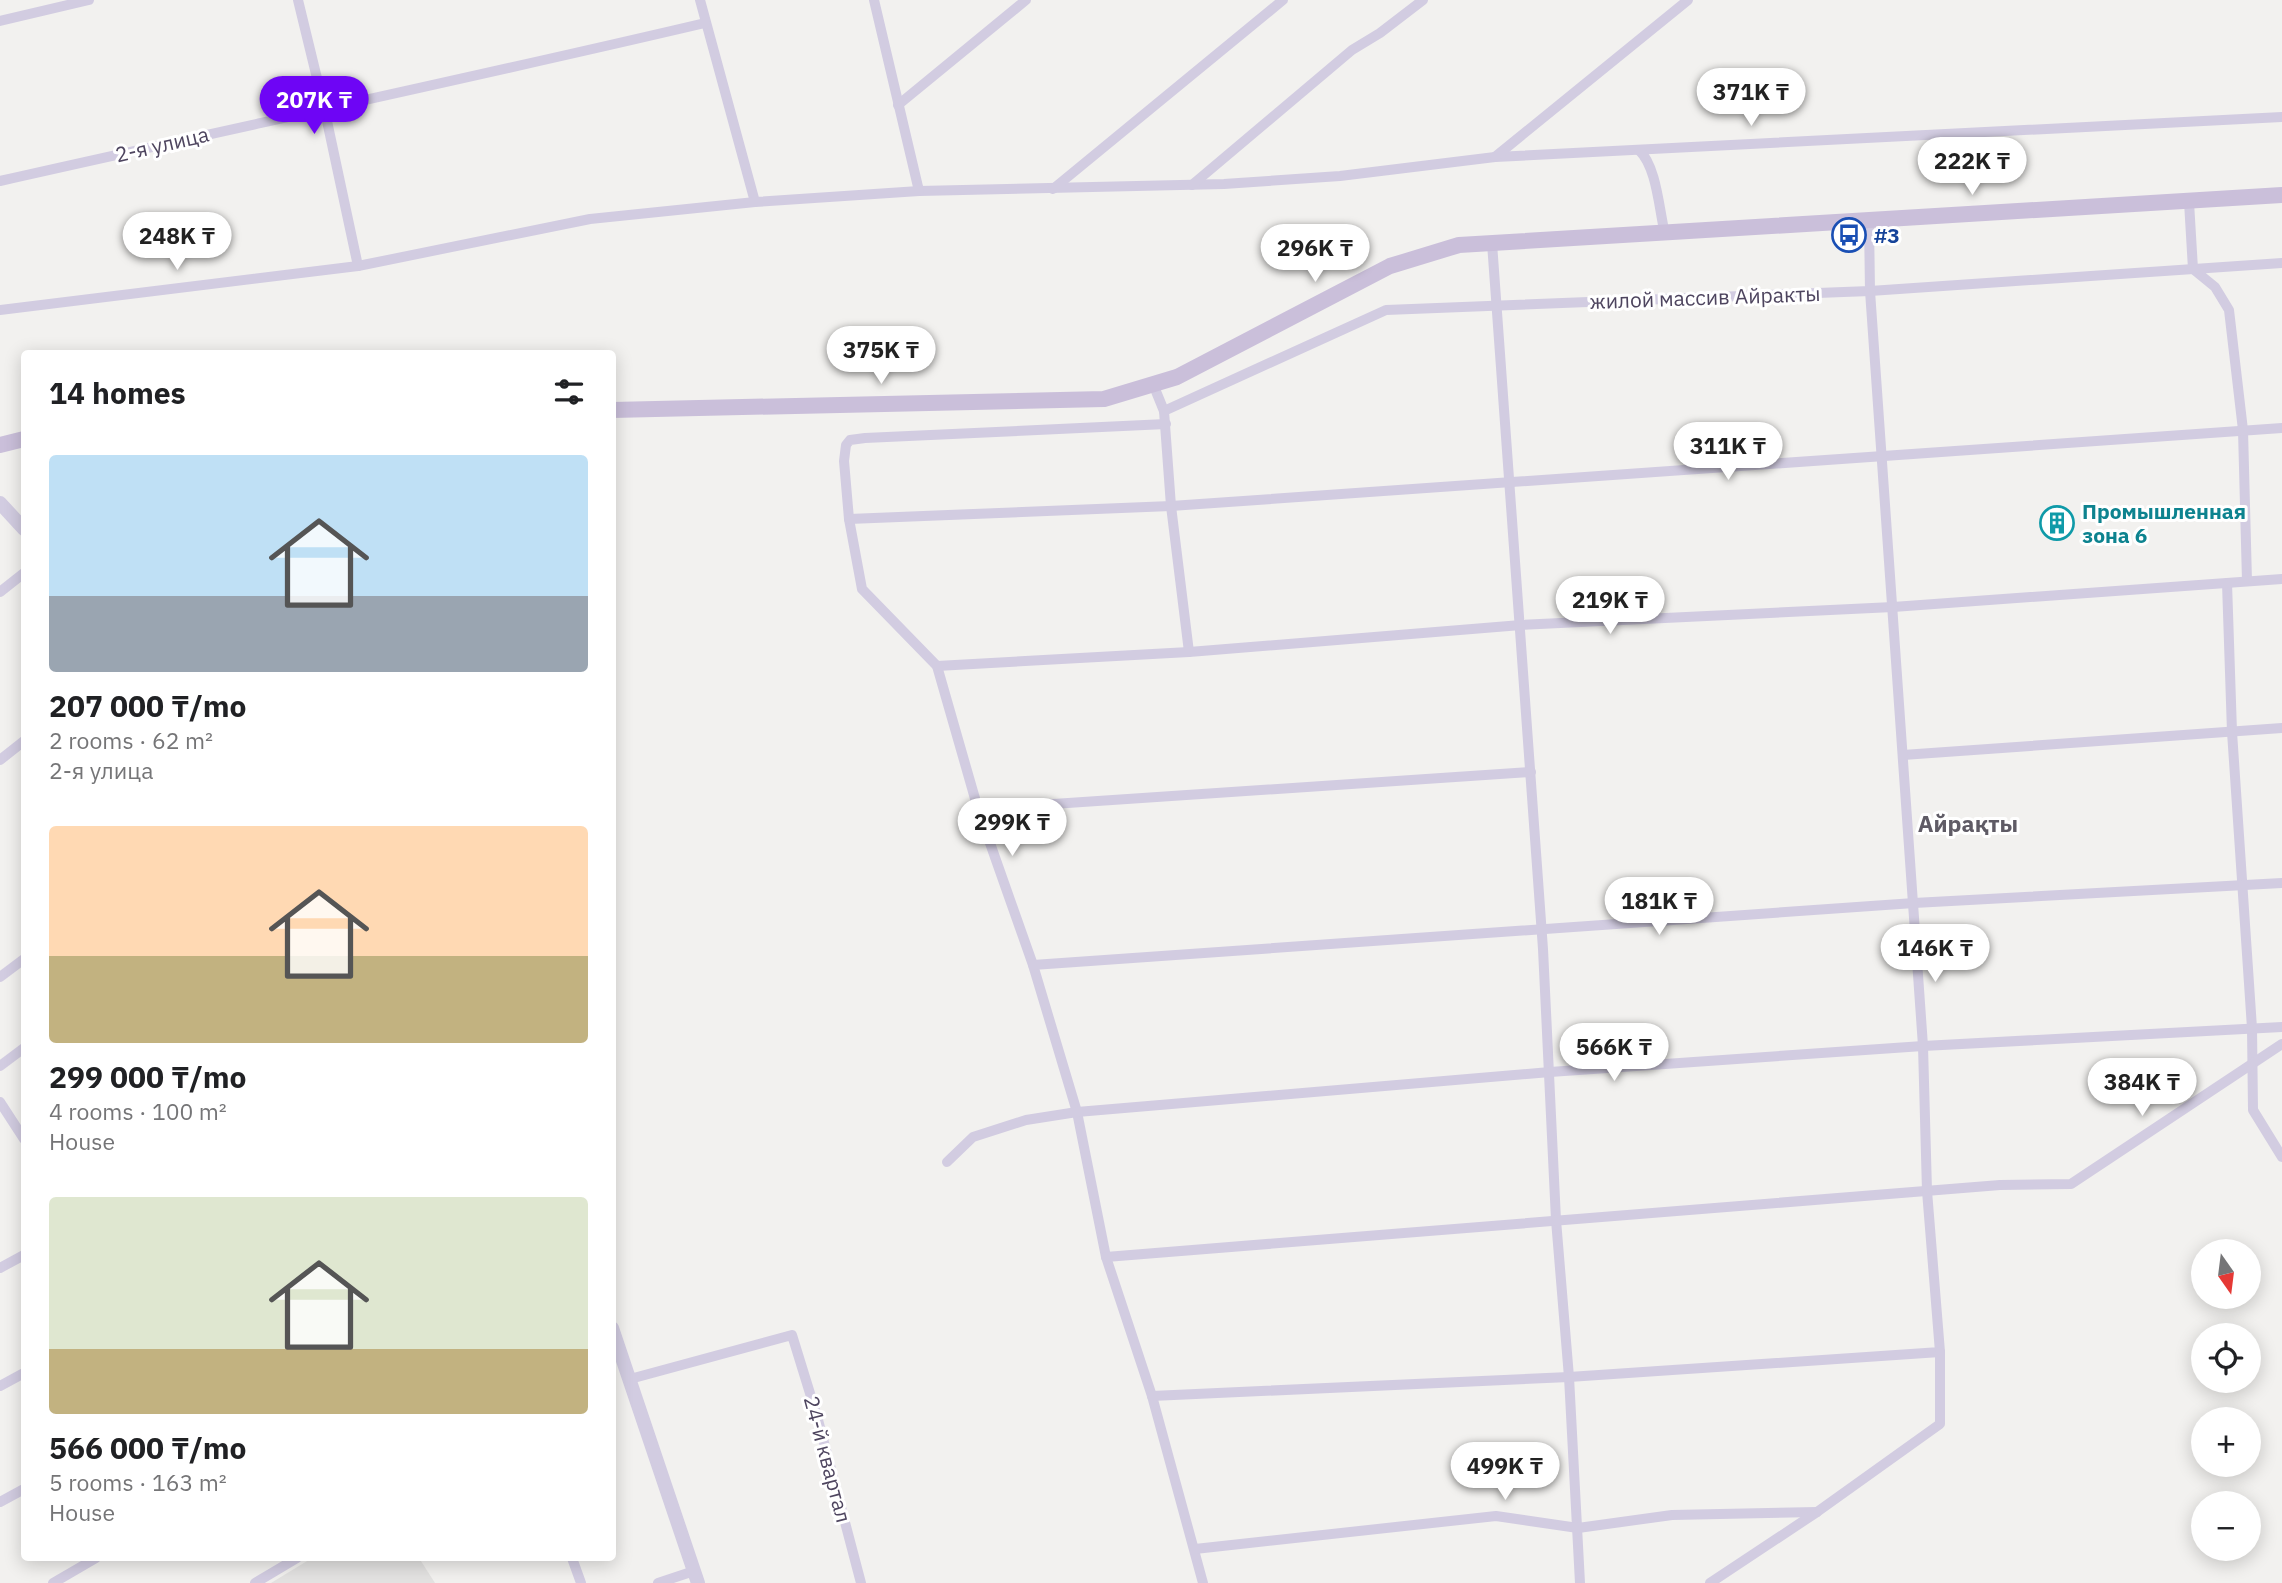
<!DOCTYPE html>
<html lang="en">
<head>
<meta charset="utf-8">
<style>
  body { margin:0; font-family:"IBM Plex Sans",sans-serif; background:#f2f2f2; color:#202124; height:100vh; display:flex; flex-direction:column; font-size:26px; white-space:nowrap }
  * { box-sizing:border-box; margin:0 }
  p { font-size:23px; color:#757577 }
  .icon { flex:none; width:38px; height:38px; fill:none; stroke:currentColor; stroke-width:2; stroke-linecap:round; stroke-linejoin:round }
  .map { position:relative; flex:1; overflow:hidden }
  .sheet { position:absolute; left:21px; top:350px; width:595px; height:1211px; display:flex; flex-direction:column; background:#fff; border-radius:7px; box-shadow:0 4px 18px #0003 }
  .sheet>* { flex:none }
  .needle { width:46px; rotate:166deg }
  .fabs { position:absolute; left:2191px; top:1239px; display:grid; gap:14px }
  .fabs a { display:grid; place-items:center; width:70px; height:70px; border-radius:50%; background:#fff; box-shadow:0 4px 18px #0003; font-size:35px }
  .price { position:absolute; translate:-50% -60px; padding:0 16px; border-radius:24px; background:#fff; color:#222; font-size:23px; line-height:46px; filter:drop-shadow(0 2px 4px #0008) }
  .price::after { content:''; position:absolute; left:50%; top:42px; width:21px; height:16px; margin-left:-10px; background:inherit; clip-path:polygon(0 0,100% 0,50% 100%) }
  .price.selected { background:#6e05f5; color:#fff }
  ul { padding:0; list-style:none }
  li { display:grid; align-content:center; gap:14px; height:371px; padding:0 28px }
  li span { display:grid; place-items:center; height:217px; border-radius:7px; color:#555 }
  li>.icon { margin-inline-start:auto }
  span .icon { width:126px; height:126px; fill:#fffc; stroke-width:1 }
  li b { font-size:30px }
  h2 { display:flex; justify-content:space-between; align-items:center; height:84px; padding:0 28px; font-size:30px }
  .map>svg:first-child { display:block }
</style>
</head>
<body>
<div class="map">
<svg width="2282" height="1583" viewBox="0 0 2282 1583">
  <rect width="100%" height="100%" fill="#f2f1ef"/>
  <!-- education -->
  <path fill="#e3e2e1" d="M 312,1558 L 419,1558 L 435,1583 L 271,1583 Z"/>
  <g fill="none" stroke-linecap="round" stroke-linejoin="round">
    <!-- minor -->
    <g stroke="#d2cce1" stroke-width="10">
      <path d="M 298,0 L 324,107 L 358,266"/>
      <path d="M 700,0 L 755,202"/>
      <path d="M 874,0 L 919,191 L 1224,184 L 1340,176 L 1495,157 L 2282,117"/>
      <path d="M 0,21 L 89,0"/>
      <path d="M 898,105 L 1026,0"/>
      <path d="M 1639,150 C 1657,167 1659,210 1665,234"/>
      <path d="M 1495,157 L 1688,0"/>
      <path d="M 0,181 C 235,128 471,78 705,23"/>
      <path d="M 1192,185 L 1352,50 L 1380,33 L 1423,0"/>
      <path d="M 1053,189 L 1283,0"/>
      <path d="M 2189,202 L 2193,269 L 2215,287 L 2229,310 L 2243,430 L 2247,581"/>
      <path d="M 1492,243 L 1543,949 L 1556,1220 L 1569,1377 L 1580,1583"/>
      <path d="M 0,310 L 358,266 L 590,219 L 755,202 L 919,191"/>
      <path d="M 1153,384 L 1164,411"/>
      <path d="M 1166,424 L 865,438 L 850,440 L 846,445 L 844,461 L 849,519 L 862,589 L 937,666 L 978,809 L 1033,965 L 1077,1112 L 1106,1257 L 1152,1396 L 1203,1583"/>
      <path d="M 849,519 L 1171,506 L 2282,428"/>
      <path d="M 2227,583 L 2232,732 L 2252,1028 L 2253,1110 L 2282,1157"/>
      <path d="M 0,592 L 24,573"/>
      <path d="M 1189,652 L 1171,506 L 1164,411 L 1386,310 L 1870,291 L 2282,263"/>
      <path d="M 937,666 L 1189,652 L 1521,625 L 1893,607 L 2282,579"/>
      <path d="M 1903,755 L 2282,728"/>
      <path d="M 0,760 L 24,741"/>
      <path d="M 978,809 L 1531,772"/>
      <path d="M 1033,965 L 1914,903 L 2282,883"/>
      <path d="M 0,977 L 24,959"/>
      <path d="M 0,1066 L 24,1048"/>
      <path d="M 0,1102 L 24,1139"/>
      <path d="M 947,1162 L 973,1137 L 1026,1120 L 1077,1112 L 1550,1072 L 1923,1046 L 2282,1027"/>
      <path d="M 1106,1257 L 2000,1185 L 2071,1184 L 2282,1044"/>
      <path d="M 0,1268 L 24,1255"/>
      <path d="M 630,1379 L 792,1335 L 817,1416 L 861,1583"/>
      <path d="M 0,1386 L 24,1373"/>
      <path d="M 1152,1396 L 1569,1377 L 1940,1352 L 1927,1191 L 1923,1046 L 1870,291 L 1869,222"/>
      <path d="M 0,1502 L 24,1489"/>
      <path d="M 1195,1549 L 1496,1516 L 1578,1528 L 1672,1515 L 1817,1512"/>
      <path d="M 572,1558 L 581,1583"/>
      <path d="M 53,1583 L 96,1558"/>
      <path d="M 255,1583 L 297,1558"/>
      <path d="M 658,1583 L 694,1571"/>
      <path d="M 1710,1583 L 1817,1512 L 1940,1424 L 1940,1352"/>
    </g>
    <!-- tertiary -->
    <g stroke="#d2cce1" stroke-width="14">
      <path d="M 0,503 L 24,529"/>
      <path d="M 612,1328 L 698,1583"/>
    </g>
    <!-- secondary -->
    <g stroke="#cabfda" stroke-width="16">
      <path d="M 612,410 L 1104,399 L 1177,377 L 1390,266 L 1459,245 L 2282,195"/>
      <path d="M 0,445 L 24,439"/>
    </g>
  </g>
  <!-- icons -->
  <defs>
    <g id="bus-ring" transform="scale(1.75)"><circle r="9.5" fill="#fff" stroke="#1a4fb4" stroke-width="1.5"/><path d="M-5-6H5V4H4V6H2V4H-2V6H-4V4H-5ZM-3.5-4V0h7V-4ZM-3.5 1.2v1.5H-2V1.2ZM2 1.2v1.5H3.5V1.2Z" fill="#1a4fb4"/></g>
    <g id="building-ring" transform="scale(1.75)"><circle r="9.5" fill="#fff" stroke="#0f9aa8" stroke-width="1.5"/><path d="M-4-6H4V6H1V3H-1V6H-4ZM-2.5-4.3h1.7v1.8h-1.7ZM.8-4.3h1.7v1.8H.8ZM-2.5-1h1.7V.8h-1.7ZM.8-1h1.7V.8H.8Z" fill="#0f9aa8"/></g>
  </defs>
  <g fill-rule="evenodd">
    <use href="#bus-ring" x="1849" y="235"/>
    <use href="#building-ring" x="2057" y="523"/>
  </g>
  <g text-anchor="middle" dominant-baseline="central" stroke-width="6" stroke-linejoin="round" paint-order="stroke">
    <!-- street labels -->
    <g font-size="21" fill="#4e455f" stroke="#fff">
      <text transform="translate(162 144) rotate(-13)">2-я улица</text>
      <text transform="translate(1705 297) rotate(-2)">жилой массив Айракты</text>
      <text transform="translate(828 1459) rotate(75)">24-й квартал</text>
    </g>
    <!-- transit labels -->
    <g font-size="21" font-weight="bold" fill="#164399" stroke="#fff" text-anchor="start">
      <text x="1874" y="235">#3</text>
    </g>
    <!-- culture labels -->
    <g font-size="21" font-weight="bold" fill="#0d838f" stroke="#fff" text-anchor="start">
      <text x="2082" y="511">Промышленная<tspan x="2082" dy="24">зона 6</tspan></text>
    </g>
    <!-- neighbourhood labels -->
    <g font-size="23" font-weight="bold" fill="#5f5b65" stroke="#fff">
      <text x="1968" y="823">Айрақты</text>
    </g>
  </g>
</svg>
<div class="fabs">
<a><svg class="needle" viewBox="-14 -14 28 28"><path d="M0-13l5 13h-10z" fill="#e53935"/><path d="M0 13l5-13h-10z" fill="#757577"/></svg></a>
<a><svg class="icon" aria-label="locate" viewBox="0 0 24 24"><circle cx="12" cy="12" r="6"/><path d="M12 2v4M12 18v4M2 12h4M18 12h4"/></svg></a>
<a>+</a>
<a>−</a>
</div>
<b class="price" style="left:1751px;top:128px">371K ₸</b>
<b class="price selected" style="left:314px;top:136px">207K ₸</b>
<b class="price" style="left:1972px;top:197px">222K ₸</b>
<b class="price" style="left:177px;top:272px">248K ₸</b>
<b class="price" style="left:1315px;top:284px">296K ₸</b>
<b class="price" style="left:881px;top:386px">375K ₸</b>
<b class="price" style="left:1728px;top:482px">311K ₸</b>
<b class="price" style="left:1610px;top:636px">219K ₸</b>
<b class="price" style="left:1012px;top:858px">299K ₸</b>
<b class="price" style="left:1659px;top:937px">181K ₸</b>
<b class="price" style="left:1935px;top:984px">146K ₸</b>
<b class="price" style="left:1614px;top:1083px">566K ₸</b>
<b class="price" style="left:2142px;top:1118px">384K ₸</b>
<b class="price" style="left:1505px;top:1502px">499K ₸</b>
<section class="sheet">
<h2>14 homes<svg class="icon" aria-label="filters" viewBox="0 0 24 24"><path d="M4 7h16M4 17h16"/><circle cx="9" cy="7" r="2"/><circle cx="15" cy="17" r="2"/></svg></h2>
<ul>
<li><span style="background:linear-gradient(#bfe0f5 65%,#9aa5b1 0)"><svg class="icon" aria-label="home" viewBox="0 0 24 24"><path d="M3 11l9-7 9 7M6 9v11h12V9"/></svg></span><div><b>207 000 ₸/mo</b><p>2 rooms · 62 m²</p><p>2-я улица</p></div></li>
<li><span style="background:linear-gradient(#ffd9b3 60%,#c2b280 0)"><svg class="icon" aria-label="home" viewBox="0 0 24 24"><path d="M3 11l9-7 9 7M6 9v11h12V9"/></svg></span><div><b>299 000 ₸/mo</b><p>4 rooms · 100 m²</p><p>House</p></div></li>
<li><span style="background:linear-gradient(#dfe7d0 70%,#c2b280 0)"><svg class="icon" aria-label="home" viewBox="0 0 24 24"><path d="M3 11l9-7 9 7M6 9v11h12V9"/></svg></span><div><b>566 000 ₸/mo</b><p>5 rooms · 163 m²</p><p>House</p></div></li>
</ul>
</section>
</div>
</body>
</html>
